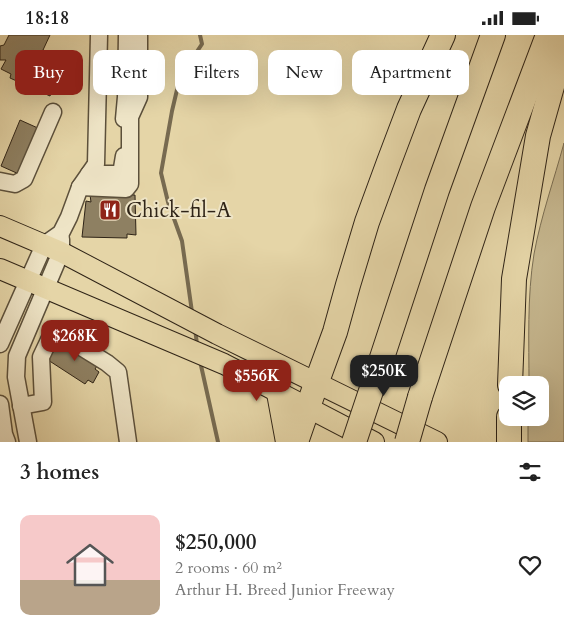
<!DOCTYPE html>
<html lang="en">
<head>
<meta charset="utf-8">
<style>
  body { margin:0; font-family:Cardo,serif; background:#f2f2f2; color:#222; height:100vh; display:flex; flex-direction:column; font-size:19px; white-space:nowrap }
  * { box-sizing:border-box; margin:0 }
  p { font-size:16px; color:#767676 }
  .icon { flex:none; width:28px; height:28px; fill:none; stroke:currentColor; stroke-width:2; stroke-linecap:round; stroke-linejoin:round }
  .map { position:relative; height:407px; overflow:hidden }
  .drawer { display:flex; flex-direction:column; background:#fff; flex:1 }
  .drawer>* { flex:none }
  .hud { position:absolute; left:15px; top:15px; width:535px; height:45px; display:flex; gap:10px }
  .buttons { position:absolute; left:499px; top:341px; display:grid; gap:10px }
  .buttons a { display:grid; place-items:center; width:50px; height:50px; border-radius:10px; background:#fff; box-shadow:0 5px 20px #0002; font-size:25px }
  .price { position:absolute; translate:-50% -42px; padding:0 11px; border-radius:10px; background:#8f2418; color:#fff; font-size:16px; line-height:32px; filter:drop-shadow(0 1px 2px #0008) }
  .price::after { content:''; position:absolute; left:50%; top:30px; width:15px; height:11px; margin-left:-8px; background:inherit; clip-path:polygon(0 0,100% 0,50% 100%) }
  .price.selected { background:#222; color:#fff }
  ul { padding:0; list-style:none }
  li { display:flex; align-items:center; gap:15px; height:125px; padding:0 20px }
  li+li { border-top:1px solid #e0e0e0 }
  li span { display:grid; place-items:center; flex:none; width:140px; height:100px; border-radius:10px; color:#555 }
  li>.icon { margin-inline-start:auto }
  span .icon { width:60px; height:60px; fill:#fffc; stroke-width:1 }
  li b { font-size:21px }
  h2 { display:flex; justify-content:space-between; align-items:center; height:60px; padding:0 20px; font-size:21px }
  .pill { padding:0 18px; border-radius:10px; background:#fff; box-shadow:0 5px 20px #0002; font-size:18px; line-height:45px }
  .pill.selected { background:#8f2418; color:#fff }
  .status { display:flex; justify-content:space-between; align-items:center; height:35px; padding:0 25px; background:#fff; direction:ltr }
  .status svg { height:14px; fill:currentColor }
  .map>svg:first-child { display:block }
</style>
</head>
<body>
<div class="status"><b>18:18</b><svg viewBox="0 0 49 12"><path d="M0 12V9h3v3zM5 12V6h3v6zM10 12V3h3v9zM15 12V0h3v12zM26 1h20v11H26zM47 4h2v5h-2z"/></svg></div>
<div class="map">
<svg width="564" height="407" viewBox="0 0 564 407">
  <rect width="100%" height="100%" fill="#e5d5a7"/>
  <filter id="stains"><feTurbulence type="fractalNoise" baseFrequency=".004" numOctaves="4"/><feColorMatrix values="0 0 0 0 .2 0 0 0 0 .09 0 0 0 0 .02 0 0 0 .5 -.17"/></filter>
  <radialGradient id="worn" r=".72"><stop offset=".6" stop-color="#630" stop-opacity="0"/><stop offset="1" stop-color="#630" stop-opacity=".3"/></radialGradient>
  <!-- green -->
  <path fill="#c6b78f" stroke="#7a6e53" d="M 564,108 L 564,407 L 528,407 L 528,383 L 540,382 L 540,350 L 529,350 C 529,307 527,262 534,219 C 541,181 554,145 564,108 Z"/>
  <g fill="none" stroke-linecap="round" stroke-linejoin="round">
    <!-- stream -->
    <g stroke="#776a50" stroke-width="4">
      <path d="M 192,277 L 182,206 L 168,167 L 161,138 L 172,76 L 180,42 L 202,9 L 200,0"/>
      <path d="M 195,294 L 197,309"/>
      <path d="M 200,326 L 218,407"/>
    </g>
  </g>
  <!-- building -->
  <g fill="#8e8062" stroke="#2f2417">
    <path d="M 9,0 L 50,0 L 43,15 L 65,24 L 50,61 L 10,43 L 11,39 L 1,34 L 6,25 L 0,25 L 0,11 L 4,10 Z"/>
    <path d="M 20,85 L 40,94 L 21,140 L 1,131 Z"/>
    <path d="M 90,160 L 135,160 L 136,200 L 127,199 L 127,203 L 82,202 L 86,166 L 91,167 Z"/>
    <path d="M 61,304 L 99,328 L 95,334 L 99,337 L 93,348 L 88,345 L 85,349 L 48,325 Z"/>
  </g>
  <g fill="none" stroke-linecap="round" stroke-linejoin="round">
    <!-- minor casing -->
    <g stroke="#5c503b" stroke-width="19">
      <g id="minor">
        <path d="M 124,84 L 126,62 L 127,0"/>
        <path d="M 89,139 L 121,139 L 124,121"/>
        <path d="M 0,146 L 15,149 L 24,144 L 53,77"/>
        <path d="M 80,152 L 126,154 L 130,149 L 130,82 L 139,62 L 139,0"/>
        <path d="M 0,309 L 44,210 L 61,198 L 69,182 L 80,152 L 96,129 L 99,0"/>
        <path d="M 0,369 L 4,399 L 7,407"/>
        <path d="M 21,371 L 43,367 L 41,322 L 50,303 L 60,299 L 107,328 L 118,337 L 128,407"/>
        <path d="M 28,407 L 16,342 L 17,321 L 61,217 L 61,204"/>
      </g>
    </g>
    <!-- major casing -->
    <g stroke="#2f2417" stroke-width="22">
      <g id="major">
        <path d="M 0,191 L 61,217 L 217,299 L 437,407"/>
        <path d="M 0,234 L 224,329 L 374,407"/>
      </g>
    </g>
    <!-- highway casing -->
    <g stroke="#2f2417" stroke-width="26">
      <g id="highway">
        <path d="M 376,341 L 437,155 L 493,0"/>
        <path d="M 510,350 L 514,244 L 538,101 L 564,9"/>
        <path d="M 279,358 L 288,407"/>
        <path d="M 420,362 L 483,172 L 548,0"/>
        <path d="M 296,407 L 316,349 L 335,297 L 348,250 L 367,187 L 389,127 L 409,74 L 443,0"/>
        <path d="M 509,407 L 509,382"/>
      </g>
    </g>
    <!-- minor -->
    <use href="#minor" stroke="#eee4c6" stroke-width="16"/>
    <!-- major -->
    <use href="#major" stroke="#e5d5a7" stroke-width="20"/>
    <!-- highway -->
    <use href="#highway" stroke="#e5d5a7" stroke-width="24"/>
    <!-- highway-bridge casing -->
    <g stroke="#2f2417" stroke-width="26" stroke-linecap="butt">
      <g id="highway-bridge">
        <path d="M 354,407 L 376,341"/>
        <path d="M 407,407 L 420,362"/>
      </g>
    </g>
    <!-- highway-bridge -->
    <use href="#highway-bridge" stroke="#e5d5a7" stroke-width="24"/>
  </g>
  <!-- icons -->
  <defs>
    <g id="restaurant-square" transform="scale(1.125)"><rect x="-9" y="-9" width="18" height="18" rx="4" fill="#8f2418" stroke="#eee4c6"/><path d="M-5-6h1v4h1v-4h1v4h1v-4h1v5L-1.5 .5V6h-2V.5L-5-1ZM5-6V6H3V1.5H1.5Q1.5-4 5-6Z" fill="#fff"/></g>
  </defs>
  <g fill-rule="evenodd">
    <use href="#restaurant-square" x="110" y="175"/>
  </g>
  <g text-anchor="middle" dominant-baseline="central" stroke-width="4" stroke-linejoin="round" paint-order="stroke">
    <!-- poi labels -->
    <g font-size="21" fill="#2f2417" stroke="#eee4c6" text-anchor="start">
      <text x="126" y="175">Chick-fil-A</text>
    </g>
  </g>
  <rect width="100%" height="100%" filter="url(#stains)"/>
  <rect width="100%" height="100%" fill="url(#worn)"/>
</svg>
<div class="buttons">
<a><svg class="icon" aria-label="layers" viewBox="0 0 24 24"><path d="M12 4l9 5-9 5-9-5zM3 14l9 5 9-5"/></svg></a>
</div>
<b class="price" style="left:75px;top:327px">$268K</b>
<b class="price selected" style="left:384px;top:362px">$250K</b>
<b class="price" style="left:257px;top:367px">$556K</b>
<div class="hud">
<a class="pill selected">Buy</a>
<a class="pill">Rent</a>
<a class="pill">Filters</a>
<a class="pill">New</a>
<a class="pill">Apartment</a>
</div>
</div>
<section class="drawer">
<h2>3 homes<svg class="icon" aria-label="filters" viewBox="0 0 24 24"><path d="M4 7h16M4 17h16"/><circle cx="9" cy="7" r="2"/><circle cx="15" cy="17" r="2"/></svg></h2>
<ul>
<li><span style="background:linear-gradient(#f6c9c9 65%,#b9a48a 0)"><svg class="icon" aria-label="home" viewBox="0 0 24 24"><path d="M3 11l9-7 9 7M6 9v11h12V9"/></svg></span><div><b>$250,000</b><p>2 rooms · 60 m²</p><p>Arthur H. Breed Junior Freeway</p></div><svg class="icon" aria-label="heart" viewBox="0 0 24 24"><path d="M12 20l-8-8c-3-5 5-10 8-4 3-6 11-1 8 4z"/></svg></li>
</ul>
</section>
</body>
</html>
